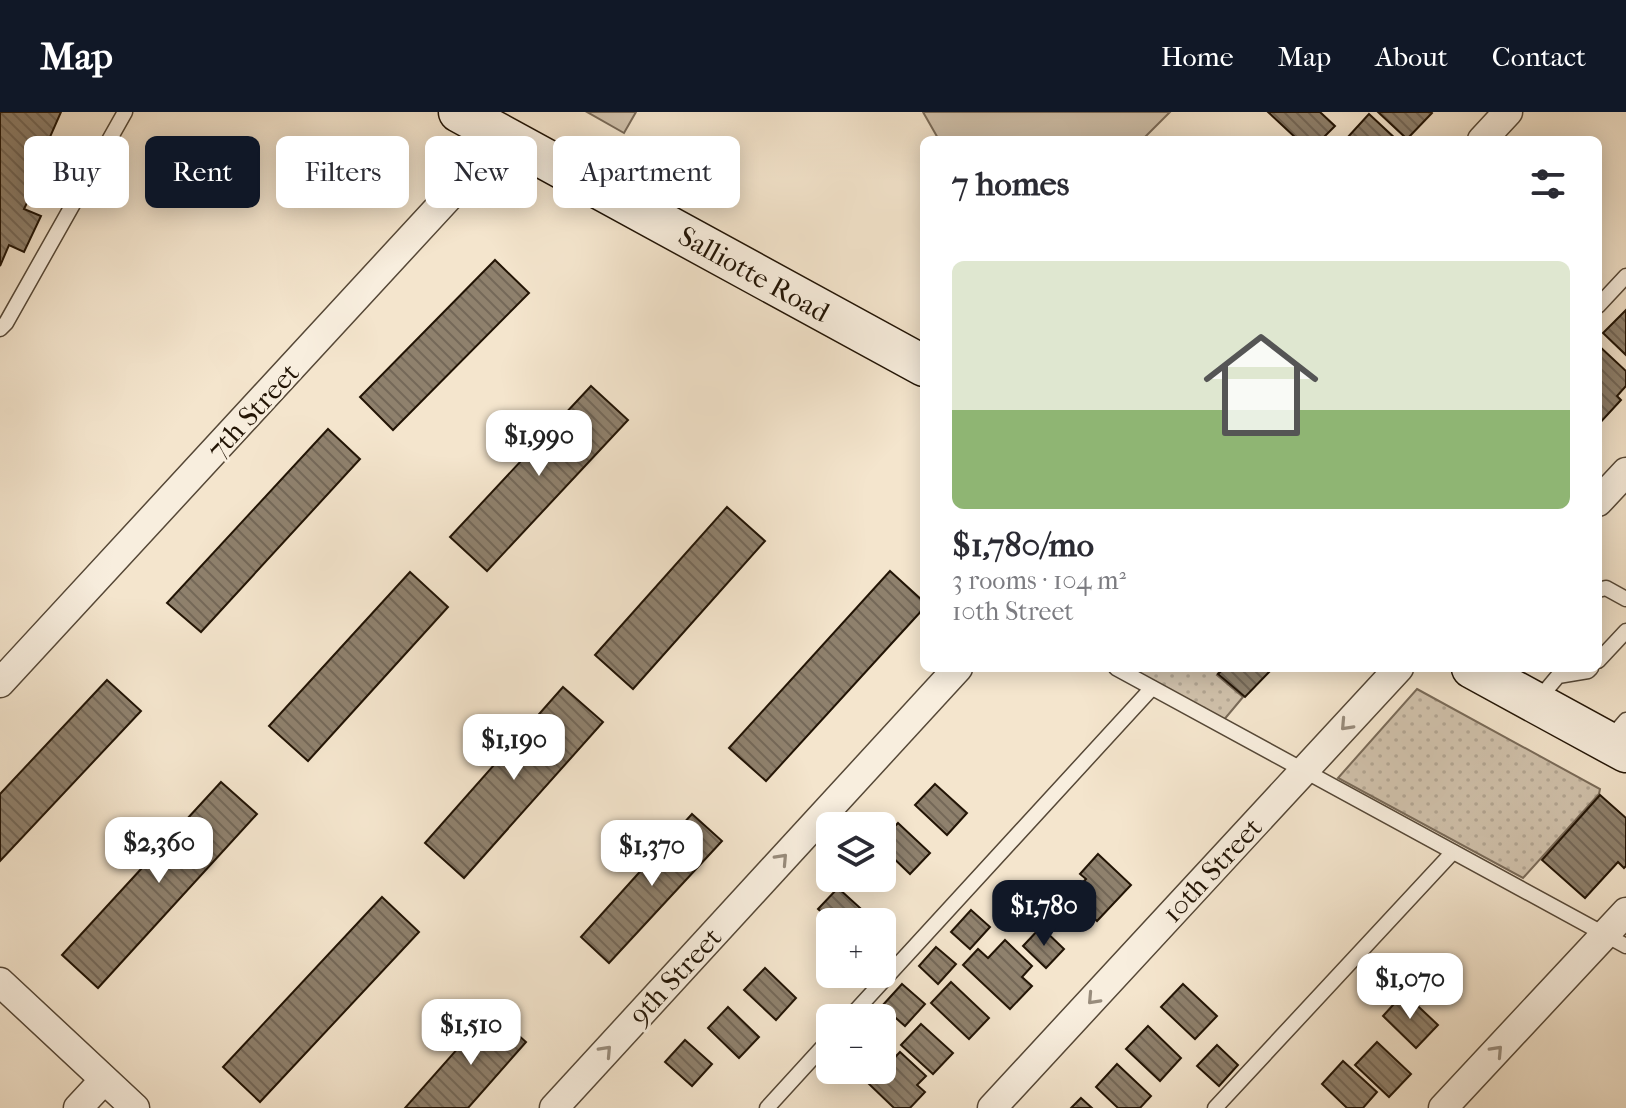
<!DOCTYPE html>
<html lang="en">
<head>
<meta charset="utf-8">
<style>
  body { margin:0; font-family:"IM FELL French Canon",serif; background:#f2f2f3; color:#2b2b33; height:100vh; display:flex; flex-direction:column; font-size:30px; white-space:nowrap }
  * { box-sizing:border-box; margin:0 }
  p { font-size:26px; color:#7c7c81 }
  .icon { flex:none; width:44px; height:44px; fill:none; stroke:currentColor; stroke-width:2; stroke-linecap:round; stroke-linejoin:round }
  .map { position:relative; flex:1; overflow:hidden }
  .side { position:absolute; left:920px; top:24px; width:682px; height:536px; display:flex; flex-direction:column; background:#fff; border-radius:12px; box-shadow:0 4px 20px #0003 }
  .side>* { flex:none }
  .hud { position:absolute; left:24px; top:24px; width:760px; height:72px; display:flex; gap:16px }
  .tools { position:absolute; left:816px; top:700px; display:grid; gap:16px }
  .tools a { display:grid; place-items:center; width:80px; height:80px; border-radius:12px; background:#fff; box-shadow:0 4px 20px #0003; font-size:40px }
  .price { position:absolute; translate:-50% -68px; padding:0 18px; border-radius:16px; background:#fff; color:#222; font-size:26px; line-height:52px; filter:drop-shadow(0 2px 4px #0008) }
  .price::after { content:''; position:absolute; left:50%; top:48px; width:24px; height:18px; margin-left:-12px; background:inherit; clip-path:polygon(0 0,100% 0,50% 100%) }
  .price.active { background:#111827; color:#fff }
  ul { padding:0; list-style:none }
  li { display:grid; align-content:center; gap:16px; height:424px; padding:0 32px }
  li span { display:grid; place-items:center; height:248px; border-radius:12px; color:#555 }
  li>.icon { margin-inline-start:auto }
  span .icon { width:144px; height:144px; fill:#fffc; stroke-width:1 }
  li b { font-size:34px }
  h2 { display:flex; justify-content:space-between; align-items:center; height:96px; padding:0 32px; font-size:34px }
  .chip { padding:0 28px; border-radius:12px; background:#fff; box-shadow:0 4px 20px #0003; font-size:28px; line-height:72px }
  .chip.active { background:#111827; color:#fff }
  header { display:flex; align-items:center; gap:48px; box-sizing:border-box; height:112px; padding:0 40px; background:#111827; color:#fff }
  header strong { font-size:38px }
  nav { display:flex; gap:44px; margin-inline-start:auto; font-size:28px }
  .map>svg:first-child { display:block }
</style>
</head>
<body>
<header>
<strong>Map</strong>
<nav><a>Home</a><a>Map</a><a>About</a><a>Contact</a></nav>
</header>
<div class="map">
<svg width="1626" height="996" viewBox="0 0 1626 996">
  <defs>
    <pattern id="grass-dots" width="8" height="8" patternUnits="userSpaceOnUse" patternTransform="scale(2)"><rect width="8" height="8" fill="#d0c1ab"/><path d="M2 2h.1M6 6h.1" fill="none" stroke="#b2a592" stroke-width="1.8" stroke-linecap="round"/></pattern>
    <pattern id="building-back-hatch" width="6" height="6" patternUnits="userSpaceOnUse" patternTransform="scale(2)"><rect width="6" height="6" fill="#8f816d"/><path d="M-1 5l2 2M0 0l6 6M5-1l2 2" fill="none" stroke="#746858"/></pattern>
  </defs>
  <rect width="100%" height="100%" fill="#f4e5cd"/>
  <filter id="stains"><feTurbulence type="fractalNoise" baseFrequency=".0025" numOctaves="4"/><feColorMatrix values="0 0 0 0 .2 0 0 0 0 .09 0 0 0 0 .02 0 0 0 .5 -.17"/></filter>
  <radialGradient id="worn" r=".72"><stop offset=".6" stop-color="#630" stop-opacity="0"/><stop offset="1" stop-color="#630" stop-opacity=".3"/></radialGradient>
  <!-- grass -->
  <g fill="url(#grass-dots)" stroke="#796a58" stroke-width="2">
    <path d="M 1128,556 L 1222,556 L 1217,563 L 1243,585 L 1223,609 Z"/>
    <path d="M 1417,577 L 1600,677 L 1599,682 L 1523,766 L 1338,666 Z"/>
  </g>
  <!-- pitch -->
  <g fill="#d0c1ab" stroke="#796a58" stroke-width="2">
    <path d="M 587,0 L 636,0 L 624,21 Z"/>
    <path d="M 923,0 L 1170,0 L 1142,28 L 939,28 Z"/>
  </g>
  <!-- building -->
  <g fill="url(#building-back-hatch)" stroke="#221405" stroke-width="2">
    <path d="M 0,0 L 61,0 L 31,68 L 37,70 L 24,97 L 41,104 L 24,140 L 9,133 L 0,154 Z"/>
    <path d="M 1268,0 L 1320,0 L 1335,14 L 1321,28 L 1298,28 Z"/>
    <path d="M 1378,0 L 1431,0 L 1432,1 L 1407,27 Z"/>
    <path d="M 1369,2 L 1397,28 L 1349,28 L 1347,26 Z"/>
    <path d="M 495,148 L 529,181 L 393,318 L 360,285 Z"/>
    <path d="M 1626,198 L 1626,243 L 1603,221 Z"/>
    <path d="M 1598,233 L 1626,259 L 1626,274 L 1617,284 L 1621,288 L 1598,313 Z"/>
    <path d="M 591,274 L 628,308 L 487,459 L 450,425 Z"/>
    <path d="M 328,317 L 360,347 L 201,520 L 167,491 Z"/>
    <path d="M 727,395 L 765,429 L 633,577 L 595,543 Z"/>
    <path d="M 890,459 L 924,490 L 924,496 L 766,669 L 729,636 Z"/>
    <path d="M 410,460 L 448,495 L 308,649 L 269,614 Z"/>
    <path d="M 1224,556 L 1273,556 L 1245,585 L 1218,562 Z"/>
    <path d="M 107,568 L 141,599 L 0,749 L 0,682 Z"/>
    <path d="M 563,575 L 603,610 L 464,766 L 425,731 Z"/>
    <path d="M 221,670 L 257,702 L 98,876 L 62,843 Z"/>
    <path d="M 935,672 L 967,701 L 947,723 L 915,693 Z"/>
    <path d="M 1600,683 L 1626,706 L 1626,754 L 1624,756 L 1618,750 L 1585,786 L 1542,748 Z"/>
    <path d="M 692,702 L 722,729 L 609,851 L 581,825 Z"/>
    <path d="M 898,711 L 930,741 L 910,762 L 882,735 L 882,728 Z"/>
    <path d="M 1098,742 L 1131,773 L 1097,809 L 1070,784 L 1086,767 L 1080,762 Z"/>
    <path d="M 838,776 L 870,805 L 865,810 L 832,810 L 818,797 Z"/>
    <path d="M 382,785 L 419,820 L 260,990 L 223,955 Z"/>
    <path d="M 971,798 L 990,815 L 970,837 L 951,820 Z"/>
    <path d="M 1041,815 L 1064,837 L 1046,856 L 1023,834 Z"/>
    <path d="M 1005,828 L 1032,854 L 1022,865 L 1032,874 L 1010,897 L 963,853 L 978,837 L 988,846 Z"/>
    <path d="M 936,835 L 956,852 L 938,872 L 919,854 Z"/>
    <path d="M 765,856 L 796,886 L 776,908 L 744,878 Z"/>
    <path d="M 951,870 L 989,906 L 969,927 L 931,891 Z"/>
    <path d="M 902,872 L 925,892 L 905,914 L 882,894 Z"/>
    <path d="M 1183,872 L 1217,904 L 1195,927 L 1161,895 Z"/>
    <path d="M 1404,881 L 1438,913 L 1416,936 L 1383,904 Z"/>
    <path d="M 728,895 L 759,925 L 739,946 L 708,916 Z"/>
    <path d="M 491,899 L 526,930 L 468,996 L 405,996 Z"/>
    <path d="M 921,912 L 953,941 L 933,962 L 901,933 Z"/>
    <path d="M 1148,914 L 1181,946 L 1160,969 L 1126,937 Z"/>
    <path d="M 685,928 L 712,952 L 692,974 L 665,950 Z"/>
    <path d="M 1377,930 L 1411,962 L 1389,985 L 1355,953 Z"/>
    <path d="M 1217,933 L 1238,953 L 1219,974 L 1197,954 Z"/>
    <path d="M 900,940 L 926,964 L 917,973 L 925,980 L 910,996 L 894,996 L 869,972 Z"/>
    <path d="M 1343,949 L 1377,980 L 1363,996 L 1347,996 L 1322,972 Z"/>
    <path d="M 1117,952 L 1151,984 L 1140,996 L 1118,996 L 1096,975 Z"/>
    <path d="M 1081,986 L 1092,996 L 1071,996 Z"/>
  </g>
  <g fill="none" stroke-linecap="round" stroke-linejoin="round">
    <!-- lane casing -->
    <g stroke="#564837" stroke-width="17">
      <g id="lane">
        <path d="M 1598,194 L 1626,164"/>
        <path d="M 0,217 L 6,211 L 125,0"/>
        <path d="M 1598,478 L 1606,476 L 1626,487"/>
        <path d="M 1598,549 L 1626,519"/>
        <path d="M 1116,556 L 1626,834"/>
        <path d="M 1537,589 L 1558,564 L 1588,559 L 1591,556"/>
        <path d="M 1608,629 L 1626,608"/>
        <path d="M 849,906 L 1152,576"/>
        <path d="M 767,996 L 830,927"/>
        <path d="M 1215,996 L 1453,740"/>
      </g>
    </g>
    <!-- street casing -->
    <g stroke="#564837" stroke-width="31">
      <g id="street">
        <path d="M 1482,28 L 1508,0"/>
        <path d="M 1598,390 L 1626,360"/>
        <path d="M 0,571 L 504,25"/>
        <path d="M 0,870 L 135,996"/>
        <path d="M 78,996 L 104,968"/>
        <path d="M 554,996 L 958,556"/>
        <path d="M 992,996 L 1399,556"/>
        <path d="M 1443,996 L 1626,800"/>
      </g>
    </g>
    <!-- secondary casing -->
    <g stroke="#221405" stroke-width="43">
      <g id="secondary">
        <path d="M 459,0 L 924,254"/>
        <path d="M 1472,556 L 1626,640"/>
      </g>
    </g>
    <!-- lane -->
    <use href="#lane" stroke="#f8eede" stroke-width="14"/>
    <!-- street -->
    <use href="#street" stroke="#f8eede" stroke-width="28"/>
    <!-- secondary -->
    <use href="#secondary" stroke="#f8eede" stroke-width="40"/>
  </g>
  <!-- one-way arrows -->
  <defs><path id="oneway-chevron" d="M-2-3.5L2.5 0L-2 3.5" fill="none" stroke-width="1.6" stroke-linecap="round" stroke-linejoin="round" transform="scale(2)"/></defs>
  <g stroke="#988c7c">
    <use href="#oneway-chevron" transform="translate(1346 613) rotate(133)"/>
    <use href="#oneway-chevron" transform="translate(782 747) rotate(-47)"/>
    <use href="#oneway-chevron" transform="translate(1093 887) rotate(133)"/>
    <use href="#oneway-chevron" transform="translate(606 939) rotate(-47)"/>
    <use href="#oneway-chevron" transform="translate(1497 939) rotate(-47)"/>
  </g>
  <g text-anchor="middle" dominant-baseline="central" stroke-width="6" stroke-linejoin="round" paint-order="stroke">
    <!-- street labels -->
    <g font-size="28" fill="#221405" stroke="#f8eede">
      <text transform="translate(754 162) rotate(29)">Salliotte Road</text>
      <text transform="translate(253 299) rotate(-47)">7th Street</text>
      <text transform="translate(1212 758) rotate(-47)">10th Street</text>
      <text transform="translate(675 864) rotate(-47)">9th Street</text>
    </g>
  </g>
  <rect width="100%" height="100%" filter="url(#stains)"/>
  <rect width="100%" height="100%" fill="url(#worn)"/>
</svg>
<div class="tools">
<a><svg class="icon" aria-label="layers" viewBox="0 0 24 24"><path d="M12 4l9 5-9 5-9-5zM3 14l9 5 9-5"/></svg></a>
<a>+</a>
<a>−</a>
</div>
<b class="price" style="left:539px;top:366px">$1,990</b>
<b class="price" style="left:514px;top:670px">$1,190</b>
<b class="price" style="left:159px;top:773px">$2,360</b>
<b class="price" style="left:652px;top:776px">$1,370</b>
<b class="price active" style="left:1044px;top:836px">$1,780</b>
<b class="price" style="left:1410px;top:909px">$1,070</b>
<b class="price" style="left:471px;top:955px">$1,510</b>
<div class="hud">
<a class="chip">Buy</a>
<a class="chip active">Rent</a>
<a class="chip">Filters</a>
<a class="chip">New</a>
<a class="chip">Apartment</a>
</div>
<section class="side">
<h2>7 homes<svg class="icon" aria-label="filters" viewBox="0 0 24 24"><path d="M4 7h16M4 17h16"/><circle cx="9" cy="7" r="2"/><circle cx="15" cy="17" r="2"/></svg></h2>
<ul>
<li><span style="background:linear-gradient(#dfe7d0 60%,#8fb573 0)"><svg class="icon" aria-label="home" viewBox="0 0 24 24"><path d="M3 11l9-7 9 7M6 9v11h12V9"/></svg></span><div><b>$1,780/mo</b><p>3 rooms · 104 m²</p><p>10th Street</p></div></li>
</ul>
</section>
</div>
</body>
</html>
